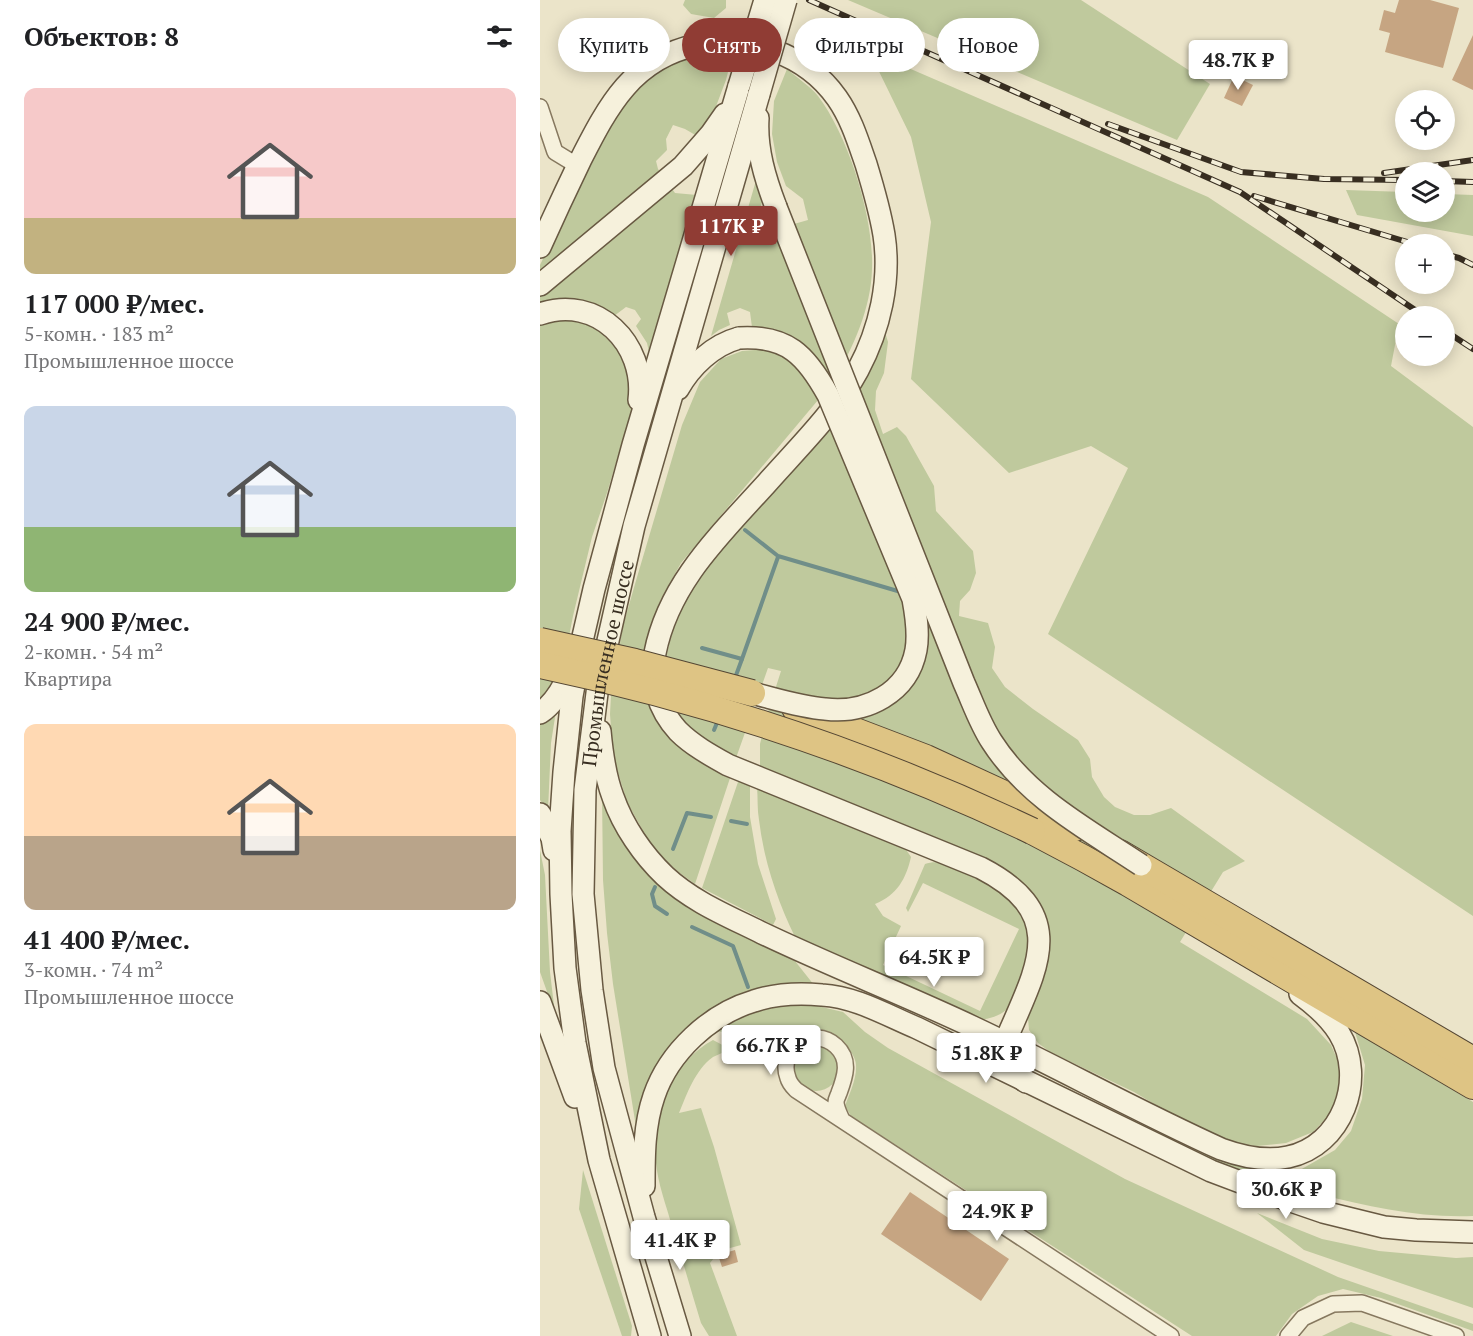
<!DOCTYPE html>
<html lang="ru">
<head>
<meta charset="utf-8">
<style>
  body { margin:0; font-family:"PT Serif",serif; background:#f6f6f6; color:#202124; height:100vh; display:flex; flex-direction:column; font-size:22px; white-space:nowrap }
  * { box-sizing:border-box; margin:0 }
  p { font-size:20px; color:#757577 }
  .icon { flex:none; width:33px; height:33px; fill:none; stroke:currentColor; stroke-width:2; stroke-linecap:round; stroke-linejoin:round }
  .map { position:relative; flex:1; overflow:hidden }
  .details { display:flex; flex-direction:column; background:#fff; width:540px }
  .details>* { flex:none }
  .hud { position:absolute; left:18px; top:18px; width:570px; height:54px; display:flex; gap:12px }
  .controls { position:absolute; left:855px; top:90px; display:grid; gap:12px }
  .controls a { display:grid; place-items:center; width:60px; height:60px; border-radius:50%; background:#fff; box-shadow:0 3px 15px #0003; font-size:30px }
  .price { position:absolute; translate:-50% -51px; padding:0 14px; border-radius:6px; background:#fff; color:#222; font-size:20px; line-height:39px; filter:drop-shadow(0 2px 3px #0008) }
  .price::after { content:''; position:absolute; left:50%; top:36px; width:18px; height:14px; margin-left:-9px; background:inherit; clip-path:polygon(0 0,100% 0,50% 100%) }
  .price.active { background:#903c34; color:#fff }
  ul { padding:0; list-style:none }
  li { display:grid; align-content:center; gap:12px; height:318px; padding:0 24px }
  li span { display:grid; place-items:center; height:186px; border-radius:12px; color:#555 }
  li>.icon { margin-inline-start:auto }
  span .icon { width:108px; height:108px; fill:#fffc; stroke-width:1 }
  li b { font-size:26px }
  h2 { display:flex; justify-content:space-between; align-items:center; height:72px; padding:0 24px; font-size:26px }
  .pill { padding:0 21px; border-radius:27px; background:#fff; box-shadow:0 3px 15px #0003; font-size:21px; line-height:54px }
  .pill.active { background:#903c34; color:#fff }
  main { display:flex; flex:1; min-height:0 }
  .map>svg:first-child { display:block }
</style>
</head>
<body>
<main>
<section class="details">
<h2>Объектов: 8<svg class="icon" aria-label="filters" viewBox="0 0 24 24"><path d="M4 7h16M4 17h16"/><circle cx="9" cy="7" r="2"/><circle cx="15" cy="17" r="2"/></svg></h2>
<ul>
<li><span style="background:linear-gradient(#f6c9c9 70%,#c2b280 0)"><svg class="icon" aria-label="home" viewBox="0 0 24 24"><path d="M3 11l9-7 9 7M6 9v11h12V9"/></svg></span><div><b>117 000 ₽/мес.</b><p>5-комн. · 183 m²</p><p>Промышленное шоссе</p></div></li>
<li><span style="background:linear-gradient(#c9d6e8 65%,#8fb573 0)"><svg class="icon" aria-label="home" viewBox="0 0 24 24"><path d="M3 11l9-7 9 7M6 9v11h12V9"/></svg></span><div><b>24 900 ₽/мес.</b><p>2-комн. · 54 m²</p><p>Квартира</p></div></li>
<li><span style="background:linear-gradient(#ffd9b3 60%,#b9a48a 0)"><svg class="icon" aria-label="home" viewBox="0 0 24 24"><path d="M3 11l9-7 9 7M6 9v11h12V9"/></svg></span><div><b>41 400 ₽/мес.</b><p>3-комн. · 74 m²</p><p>Промышленное шоссе</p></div></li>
</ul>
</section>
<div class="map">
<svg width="933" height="1336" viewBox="0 0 933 1336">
  <rect width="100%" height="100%" fill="#ebe4c9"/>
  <!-- green -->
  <g fill="#bfc99d">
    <path d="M 145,0 L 186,0 L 186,8 L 174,18 L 151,14 L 143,5 Z"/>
    <path d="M 308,0 L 541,0 L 670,84 L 637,140 Z"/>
    <path d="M 329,51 L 668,197 L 859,324 L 851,366 L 933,427 L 933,916 L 508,634 L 588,468 L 551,446 L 469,473 L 371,379 L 391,222 L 371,137 Z"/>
    <path d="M 168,52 L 193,52 L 186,80 L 175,109 L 157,136 L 145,129 L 133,125 L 126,139 L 127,150 L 116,161 L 118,169 L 135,193 L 157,195 L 112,344 L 109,352 L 107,343 L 96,326 L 101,319 L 95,310 L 86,307 L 74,316 L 64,336 L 76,347 L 86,351 L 96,390 L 91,412 L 67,493 L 52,537 L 33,616 L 25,657 L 12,687 L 0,700 L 0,265 L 68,124 L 115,68 Z"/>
    <path d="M 247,69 C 257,78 270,86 278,96 C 309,137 334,218 332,269 C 331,309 313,347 294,381 L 141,563 L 121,599 L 109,631 L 106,656 L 112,705 L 191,775 L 155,884 L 137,871 L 121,856 L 109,842 L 87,802 L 73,756 L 70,714 L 71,695 L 83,626 L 95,584 L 142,425 L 160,382 L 181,359 L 202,351 L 215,350 L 210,312 L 200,308 L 187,313 L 190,325 L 179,330 L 171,336 L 217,177 L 223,198 L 219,214 L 226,232 L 268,220 L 263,199 L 246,186 L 237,162 L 232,134 L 234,101 Z"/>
    <path d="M 806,190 L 865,192 L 866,212 L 904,212 L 905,194 L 933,195 L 933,236 L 817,215 Z"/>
    <path d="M 345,332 L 348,342 L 344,373 L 336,391 L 335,410 L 343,434 L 357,427 L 366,436 L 394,486 L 396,511 L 433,551 L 436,573 L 430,590 L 420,601 L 419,616 L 448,623 L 455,647 L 452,668 L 465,687 L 493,709 L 538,740 L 550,759 L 552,777 L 564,797 L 575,807 L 594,815 L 610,815 L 631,808 L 705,861 L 683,872 L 640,942 L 767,1019 L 791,1045 L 801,1068 L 800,1092 L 793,1111 L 773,1132 L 746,1143 L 717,1146 L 692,1143 L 641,1120 L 594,1092 L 510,1052 L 498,1043 L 489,1030 L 488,1018 L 507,966 L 507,932 L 485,889 L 452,862 L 342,816 L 220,769 L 220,744 L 227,715 L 241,671 L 228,668 L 196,758 L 166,744 L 137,716 L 126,659 L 134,619 L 148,592 Z"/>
    <path d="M 16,711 L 11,743 L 8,811 L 0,800 L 0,724 Z"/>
    <path d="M 199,779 L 210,784 L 210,817 L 218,864 L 236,919 L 233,925 L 162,888 Z"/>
    <path d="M 217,787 L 365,848 L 371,857 C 366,879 357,895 335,904 L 343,916 L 361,926 L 343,965 L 440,1011 L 479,929 L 383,883 L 368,912 L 366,908 L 385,864 C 399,859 412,866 424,872 C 443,881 465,891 477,909 C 493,932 490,959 480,984 C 478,989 477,996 474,1001 C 466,1014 452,1019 438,1020 L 255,937 C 237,900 224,861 219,820 C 217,809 218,798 217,787 Z"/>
    <path d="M 62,792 L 85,841 L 97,861 L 117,882 L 148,908 L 255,961 L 274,985 L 182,1004 L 161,1016 L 141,1034 L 125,1053 L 113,1073 L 97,1133 L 73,984 L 67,933 L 63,880 Z"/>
    <path d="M 0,850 L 5,875 L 10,972 L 15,1014 L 0,972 Z"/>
    <path d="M 269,1004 L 303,1012 L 325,1032 L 348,1048 L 585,1179 L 798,1277 L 933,1324 L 933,1331 L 841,1298 L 803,1289 L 778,1296 L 752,1314 L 736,1336 L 652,1336 L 311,1116 L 305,1106 C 309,1094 317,1079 316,1065 C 316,1057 308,1047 302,1042 C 298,1039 295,1035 291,1033 C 273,1024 253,1035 242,1050 L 218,1039 L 191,1035 L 175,1030 C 208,1010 231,1005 269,1004 Z"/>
    <path d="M 815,1032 L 933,1102 L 933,1216 C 879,1218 830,1207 779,1194 C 749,1186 719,1178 690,1167 C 666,1158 642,1147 618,1137 L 620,1132 L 721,1169 L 760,1170 L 795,1150 L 811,1131 L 822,1099 L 825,1065 Z"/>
    <path d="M 173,1040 L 190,1049 C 185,1052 179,1054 173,1057 C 155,1070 147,1094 139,1113 L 161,1108 L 174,1147 L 201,1245 L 183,1250 L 175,1250 L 174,1258 L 170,1263 L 197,1336 L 169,1336 L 161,1323 C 151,1291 142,1258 132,1226 C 126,1205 118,1184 116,1163 C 112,1116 129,1064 173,1040 Z"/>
    <circle cx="276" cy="1068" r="23"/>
    <path d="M 43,1170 L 92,1326 L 91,1336 L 82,1336 L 39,1209 Z"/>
    <path d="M 717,1213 L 782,1239 L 839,1251 L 916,1258 L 933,1257 L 933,1308 L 764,1250 Z"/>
    <path d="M 811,1322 L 853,1336 L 782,1336 Z"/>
  </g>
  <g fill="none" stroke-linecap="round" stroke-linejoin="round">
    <!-- stream -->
    <g stroke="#708e89" stroke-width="4">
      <path d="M 205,530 L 238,556 L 361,592"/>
      <path d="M 162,648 L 202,659 L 238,557"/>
      <path d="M 195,678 L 202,659"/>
      <path d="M 174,730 L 179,718"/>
      <path d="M 191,821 L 207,824"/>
      <path d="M 133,849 L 147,813 L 171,817"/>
      <path d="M 115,887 L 112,894 L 115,906 L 127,914"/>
      <path d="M 152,927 L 193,946 L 208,987"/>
    </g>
  </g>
  <!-- building -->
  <g fill="#c6a582">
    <path d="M 859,0 L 890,0 L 919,8 L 903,68 L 845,52 L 850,33 L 839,30 L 844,10 L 855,13 Z"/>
    <path d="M 933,35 L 933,90 L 912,80 Z"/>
    <path d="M 694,76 L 713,85 L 702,106 L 684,98 Z"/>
    <path d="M 370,1192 L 469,1259 L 441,1301 L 341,1234 Z"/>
    <path d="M 195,1250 L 198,1262 L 182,1267 L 178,1255 Z"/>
  </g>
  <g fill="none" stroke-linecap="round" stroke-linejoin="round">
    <!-- minor casing -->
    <g stroke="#86785f" stroke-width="18">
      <g id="minor">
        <path d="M 0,107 L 15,152 L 38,166"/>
        <path d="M 302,1120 C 300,1115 296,1108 296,1102 C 296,1099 298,1096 299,1093 C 305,1077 311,1060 296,1046 C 273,1025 237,1049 248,1078 C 249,1082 253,1087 256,1090 L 631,1336"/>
        <path d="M 748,1336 L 763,1318 L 793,1304 L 822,1303 L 916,1336"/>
      </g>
    </g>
    <!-- secondary casing -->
    <g stroke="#685942" stroke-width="24">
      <g id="secondary">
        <path d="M 218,118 C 216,149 225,178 236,207"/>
        <path d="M 0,247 C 13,218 27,188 41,159 C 68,106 93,58 157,45 C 208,34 266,54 297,98 C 311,118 318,141 326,164 C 333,187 340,211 344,235 C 351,280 340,329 318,370 C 296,411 258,448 227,483 C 181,534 129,582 115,653 C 110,682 118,709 138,731 C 152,745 170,755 188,765 L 441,868 C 532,915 496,969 465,1042 C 460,1063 471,1070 486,1082"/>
        <path d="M 0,285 L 143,166 L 171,134 L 185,114"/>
        <path d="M 0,314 C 57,294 106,344 99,400"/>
        <path d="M 138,389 C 151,366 173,345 199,338"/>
        <path d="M 0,713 C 14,704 23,688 30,672"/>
        <path d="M 60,731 C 62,753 65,776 73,797 C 83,826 103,855 125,876 C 153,902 188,916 222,933 C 291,966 363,994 433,1027 C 516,1066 597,1111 681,1149 C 703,1157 725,1162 748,1157 C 802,1146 827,1079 799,1033 C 789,1017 775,1005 760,994"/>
        <path d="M 0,814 L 12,838 L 14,850"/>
        <path d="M 0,1002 L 35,1097"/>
        <path d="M 104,1186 C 104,1156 104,1125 114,1096 C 129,1052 170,1014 214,1001 C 235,994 260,993 282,995 C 316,997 346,1015 377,1028 L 671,1171 L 748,1200 L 783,1212 L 844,1227 L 876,1230 L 933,1232"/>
        <path d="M 110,1336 L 59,1160 L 35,1043 L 25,968 L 21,894 L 20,831 L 24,772 L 32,696 L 42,641 L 54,589 L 93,445 L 199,86"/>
        <path id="s1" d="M 140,1336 L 104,1217 L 64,1068 L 52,990 L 43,894 L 45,790 L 58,685 L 94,526 L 219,94"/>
      </g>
    </g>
    <!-- trunk casing -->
    <g stroke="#544633" stroke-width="28">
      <g id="trunk">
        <path d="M 255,708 L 386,758 L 499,810 L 535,828"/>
        <path d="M 492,831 L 543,858 L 588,883 L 933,1086"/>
        <path d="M 580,853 L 933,1060"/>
      </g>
    </g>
    <!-- minor -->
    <use href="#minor" stroke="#f6f1dc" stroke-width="15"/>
    <!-- secondary -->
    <use href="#secondary" stroke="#f6f1dc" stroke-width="21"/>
    <!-- trunk -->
    <use href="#trunk" stroke="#dec484" stroke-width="26"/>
    <!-- rail casing -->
    <g stroke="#382e21" stroke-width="6">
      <g id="rail">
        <path d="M 269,0 L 700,192 L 884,316"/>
        <path d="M 568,124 L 701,172 L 784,179 L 866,180"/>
        <path d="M 844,173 L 933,160"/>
        <path d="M 904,181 L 933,182"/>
        <path d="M 714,196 L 874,244"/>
        <path d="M 904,254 L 919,258 L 933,265"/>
        <path d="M 904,330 L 933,349"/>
      </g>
    </g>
    <!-- rail -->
    <use href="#rail" stroke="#f3eed8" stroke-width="4" stroke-dasharray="11" stroke-linecap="butt"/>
    <!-- secondary-bridge casing -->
    <g stroke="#685942" stroke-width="24" stroke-linecap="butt">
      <g id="secondary-bridge">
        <path d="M 199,86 L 225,0"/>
        <path d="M 219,94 L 246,0"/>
        <path d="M 236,207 L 424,683 C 433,703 440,724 452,742 C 488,798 547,829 601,865"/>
        <path d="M 199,338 C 247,335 266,355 288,395 L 373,599 C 376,615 379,633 376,650 C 368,693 326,714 285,709 C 260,707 236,699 212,693"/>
      </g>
    </g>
    <!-- trunk-bridge casing -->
    <g stroke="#544633" stroke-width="28" stroke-linecap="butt">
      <g id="trunk-bridge">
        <path d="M 0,641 L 95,662 L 212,693"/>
        <path d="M 0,665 C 173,701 332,755 492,831"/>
      </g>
    </g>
    <!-- secondary-bridge -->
    <use href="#secondary-bridge" stroke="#f6f1dc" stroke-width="21"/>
    <!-- trunk-bridge -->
    <use href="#trunk-bridge" stroke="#dec484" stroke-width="26"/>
  </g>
  <g text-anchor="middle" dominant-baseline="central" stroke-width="6" stroke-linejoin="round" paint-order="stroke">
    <!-- street labels -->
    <g font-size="20" fill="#382e21" stroke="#f3eed8">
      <text stroke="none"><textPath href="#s1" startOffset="687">Промышленное шоссе</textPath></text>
    </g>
  </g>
</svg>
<div class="controls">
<a><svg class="icon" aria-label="locate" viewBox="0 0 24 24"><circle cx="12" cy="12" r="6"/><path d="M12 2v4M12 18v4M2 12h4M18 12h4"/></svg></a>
<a><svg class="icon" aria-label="layers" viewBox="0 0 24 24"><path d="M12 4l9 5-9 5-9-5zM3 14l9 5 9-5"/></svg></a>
<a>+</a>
<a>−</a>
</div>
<b class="price" style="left:698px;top:91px">48.7K ₽</b>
<b class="price active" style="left:191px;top:257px">117K ₽</b>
<b class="price" style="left:394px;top:988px">64.5K ₽</b>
<b class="price" style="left:231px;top:1076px">66.7K ₽</b>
<b class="price" style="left:446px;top:1084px">51.8K ₽</b>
<b class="price" style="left:746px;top:1220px">30.6K ₽</b>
<b class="price" style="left:457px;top:1242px">24.9K ₽</b>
<b class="price" style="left:140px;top:1271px">41.4K ₽</b>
<div class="hud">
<a class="pill">Купить</a>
<a class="pill active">Снять</a>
<a class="pill">Фильтры</a>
<a class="pill">Новое</a>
</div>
</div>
</main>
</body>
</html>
